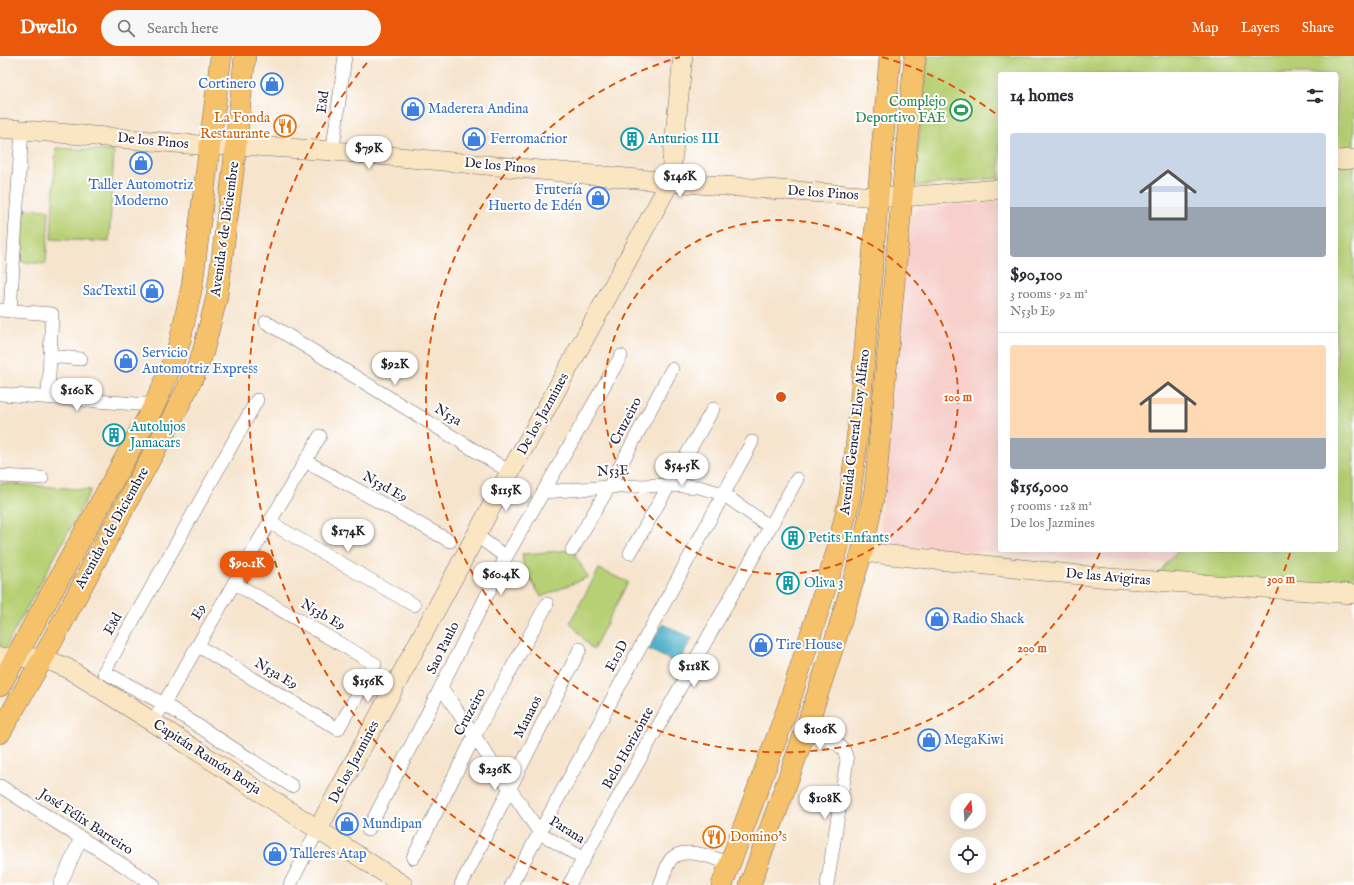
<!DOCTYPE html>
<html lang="en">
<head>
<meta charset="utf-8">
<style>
  body { margin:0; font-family:"IM FELL English",serif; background:#f7f7f7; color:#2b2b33; height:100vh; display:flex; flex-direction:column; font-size:15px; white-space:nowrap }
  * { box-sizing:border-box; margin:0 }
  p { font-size:13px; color:#7c7c81 }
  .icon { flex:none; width:22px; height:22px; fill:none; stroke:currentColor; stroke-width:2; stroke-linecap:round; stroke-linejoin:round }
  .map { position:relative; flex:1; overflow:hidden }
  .details { position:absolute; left:998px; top:16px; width:340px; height:480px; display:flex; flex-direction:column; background:#fff; border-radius:4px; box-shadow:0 4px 16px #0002 }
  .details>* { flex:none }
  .needle { width:26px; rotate:16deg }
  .fabs { position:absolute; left:950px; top:737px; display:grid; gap:8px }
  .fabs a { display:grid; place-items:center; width:36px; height:36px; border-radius:50%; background:#fff; box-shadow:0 4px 16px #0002; font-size:20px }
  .price { position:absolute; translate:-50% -34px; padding:0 9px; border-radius:14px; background:#fff; color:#222; font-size:13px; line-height:26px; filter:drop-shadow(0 1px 2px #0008) }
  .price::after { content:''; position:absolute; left:50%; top:24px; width:12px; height:9px; margin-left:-6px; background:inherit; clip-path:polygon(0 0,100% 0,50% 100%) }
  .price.current { background:#ea580c; color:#fff }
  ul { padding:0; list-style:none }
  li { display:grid; align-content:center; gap:8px; height:212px; padding:0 12px }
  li+li { border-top:1px solid #e1e1e2 }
  li span { display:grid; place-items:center; height:124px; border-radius:4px; color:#555 }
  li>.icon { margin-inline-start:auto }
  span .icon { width:72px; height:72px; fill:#fffc; stroke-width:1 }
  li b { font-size:17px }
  h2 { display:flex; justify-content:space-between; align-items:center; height:48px; padding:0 12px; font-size:17px }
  header { display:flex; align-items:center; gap:24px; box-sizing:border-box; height:56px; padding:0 20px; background:#ea580c; color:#fff }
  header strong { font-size:19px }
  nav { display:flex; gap:22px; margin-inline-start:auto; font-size:14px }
  .search { width:280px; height:36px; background:#f7f7f7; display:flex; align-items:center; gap:10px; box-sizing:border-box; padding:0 14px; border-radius:22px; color:#7c7c81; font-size:15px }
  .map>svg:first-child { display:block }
</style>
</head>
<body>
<header>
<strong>Dwello</strong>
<div class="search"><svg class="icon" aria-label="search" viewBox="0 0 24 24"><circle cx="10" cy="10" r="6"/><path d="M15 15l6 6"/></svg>Search here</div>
<nav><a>Map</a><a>Layers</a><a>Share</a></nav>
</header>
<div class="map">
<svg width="1354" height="829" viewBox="0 0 1354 829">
  <rect width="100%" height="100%" fill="#fff"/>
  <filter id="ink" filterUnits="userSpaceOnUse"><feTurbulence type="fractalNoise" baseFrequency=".025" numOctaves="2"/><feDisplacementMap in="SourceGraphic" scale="8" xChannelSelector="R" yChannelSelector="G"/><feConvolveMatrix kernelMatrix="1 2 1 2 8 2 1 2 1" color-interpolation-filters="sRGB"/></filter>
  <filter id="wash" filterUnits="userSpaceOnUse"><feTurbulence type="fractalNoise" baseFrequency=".012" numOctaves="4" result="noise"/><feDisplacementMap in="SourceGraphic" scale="16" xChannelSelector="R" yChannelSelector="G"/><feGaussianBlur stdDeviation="0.9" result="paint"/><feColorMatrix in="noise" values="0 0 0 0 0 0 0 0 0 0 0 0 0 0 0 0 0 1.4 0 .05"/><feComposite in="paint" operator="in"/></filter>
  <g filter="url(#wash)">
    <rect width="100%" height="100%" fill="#f6e4cd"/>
    <!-- built -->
    <g fill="#f7d0cc">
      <path d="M 576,0 L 676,0 L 676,9 Z"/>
      <path d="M 1000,145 L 1000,494 L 1178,494 L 1167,507 L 879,489 L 909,161 L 920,152 Z"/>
    </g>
    <!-- green -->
    <g fill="#b8d075" stroke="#6d7958">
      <path d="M 928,0 L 1354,0 L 1354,91 L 1336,92 L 1336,18 L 1000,18 L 1000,122 L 914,130 Z"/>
      <path d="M 56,92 L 114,95 L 109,186 L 51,183 Z"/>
      <path d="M 1354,103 L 1354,538 L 1152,525 L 1178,494 L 1336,494 L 1336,104 Z"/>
      <path d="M 24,153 L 49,154 L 46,208 L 21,206 Z"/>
      <path d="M 0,427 L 91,434 L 3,596 L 0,595 Z"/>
      <path d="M 572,494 L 588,521 L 541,541 L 524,512 L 522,498 Z"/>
      <path d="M 599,513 L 628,526 L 593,594 L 570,566 Z"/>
    </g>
    <!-- water -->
    <path fill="#47adc6" stroke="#346880" d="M 663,568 L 692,582 L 678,608 L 648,593 Z"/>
  </g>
  <g filter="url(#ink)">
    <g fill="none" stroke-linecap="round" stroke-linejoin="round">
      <!-- street casing -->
      <g stroke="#6c666e" stroke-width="14">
        <g id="street">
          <path d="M 334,95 L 334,84 L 345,0"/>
          <path d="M 0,254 L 52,258 L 48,341"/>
          <path d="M 10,255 L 22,74"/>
          <path d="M 266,266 L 510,416"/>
          <path d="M 50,300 L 81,303"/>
          <path d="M 0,338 L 137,348 L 155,348"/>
          <path d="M 257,344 L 104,616 L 164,648 L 292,730"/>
          <path d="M 305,405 L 450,485"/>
          <path d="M 0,420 L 42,422"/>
          <path d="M 543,436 L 609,431 L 668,429 L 699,431 L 723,438 L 770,471"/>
          <path d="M 269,466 L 414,549"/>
          <path d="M 476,479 L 506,501"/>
          <path d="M 572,494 L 609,431 L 672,313"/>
          <path d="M 630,497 L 713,353"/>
          <path d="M 198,590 L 338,673 L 375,608 L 234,527"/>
          <path d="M 441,631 L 540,777 L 584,803"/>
          <path d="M 153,666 L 320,380"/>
          <path d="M 805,676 C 815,680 835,684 842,692 C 845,695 846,700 847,704 L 827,829"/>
          <path d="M 0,730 L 154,829"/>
          <path d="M 368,774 L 441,631 L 506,501 L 621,300"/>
          <path d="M 413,802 L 475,679 L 547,548"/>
          <path d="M 60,829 L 81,782"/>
          <path d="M 290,829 L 318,773"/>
          <path d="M 461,829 L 580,593"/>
          <path d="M 511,829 L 752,386"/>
          <path d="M 569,829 L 797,423"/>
          <path d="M 660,829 C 663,823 667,807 671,803 C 684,789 715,803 730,807"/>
        </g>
      </g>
      <!-- secondary casing -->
      <g stroke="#6c666e" stroke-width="20">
        <g id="secondary">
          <path d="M 0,72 L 210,90 L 236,89 L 334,95 L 670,126 L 877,141 L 903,141 L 1000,133"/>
          <path d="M 1336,104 L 1354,103"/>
          <path d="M 862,496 L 1109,522 L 1354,538"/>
          <path d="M 0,601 L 43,602 L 67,612 L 153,666 L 403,829"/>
          <path d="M 318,773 L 510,416 L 541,362 L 670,126 L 683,0"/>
        </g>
      </g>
      <!-- primary casing -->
      <g stroke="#6c666e" stroke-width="22">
        <g id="primary">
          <path d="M 0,630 L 155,348 L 173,306 L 180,285 L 192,230 L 221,0"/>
          <path d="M 0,677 L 43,602 L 175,357 L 195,317 L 203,296 L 217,240 L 233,117 L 245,0"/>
          <path d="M 722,829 L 787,654 L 837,495 L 850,440 L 858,374 L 890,0"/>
          <path d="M 750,829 L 805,676 L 834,588 L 862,496 L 875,433 L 915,0"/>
        </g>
      </g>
      <!-- street -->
      <use href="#street" stroke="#fff" stroke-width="13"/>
      <!-- secondary -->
      <use href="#secondary" stroke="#fbe6c4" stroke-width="19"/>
      <!-- primary -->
      <use href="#primary" stroke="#f5c16b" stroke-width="21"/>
    </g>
  </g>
  <!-- distance rings -->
  <g fill="none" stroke="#de560e" stroke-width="2" stroke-dasharray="7 5">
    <circle cx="781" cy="341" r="177"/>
    <path d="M1100 497A355 355 0 1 1 680 1M882 1A355 355 0 0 1 1000 61"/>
    <path d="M1290 497A532 532 0 0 1 993 829M569 829A532 532 0 0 1 370 3"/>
  </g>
  <!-- icons -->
  <defs>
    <g id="shop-ring" transform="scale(1.15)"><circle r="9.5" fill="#fff" stroke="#3f7fe0" stroke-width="1.5"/><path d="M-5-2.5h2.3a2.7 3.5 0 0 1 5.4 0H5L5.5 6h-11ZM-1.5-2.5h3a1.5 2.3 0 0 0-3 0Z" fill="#3f7fe0"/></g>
    <g id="stadium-ring" transform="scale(1.15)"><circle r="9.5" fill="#fff" stroke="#2e9e5b" stroke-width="1.5"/><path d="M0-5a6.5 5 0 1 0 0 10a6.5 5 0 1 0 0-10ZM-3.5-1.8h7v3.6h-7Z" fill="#2e9e5b"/></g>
    <g id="restaurant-ring" transform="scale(1.15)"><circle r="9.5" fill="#fff" stroke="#e8710a" stroke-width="1.5"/><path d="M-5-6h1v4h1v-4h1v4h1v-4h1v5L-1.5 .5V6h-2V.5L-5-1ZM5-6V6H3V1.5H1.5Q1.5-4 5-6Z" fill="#e8710a"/></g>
    <g id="building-ring" transform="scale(1.15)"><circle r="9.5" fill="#fff" stroke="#0f9aa8" stroke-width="1.5"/><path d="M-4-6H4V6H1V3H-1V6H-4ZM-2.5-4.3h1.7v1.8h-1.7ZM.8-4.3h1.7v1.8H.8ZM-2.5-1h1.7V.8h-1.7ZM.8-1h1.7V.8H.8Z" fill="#0f9aa8"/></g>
  </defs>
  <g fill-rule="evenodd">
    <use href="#shop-ring" x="272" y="28"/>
    <use href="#shop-ring" x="413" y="53"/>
    <use href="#stadium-ring" x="961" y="54"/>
    <use href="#restaurant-ring" x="285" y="70"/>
    <use href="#shop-ring" x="474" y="83"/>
    <use href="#building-ring" x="632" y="83"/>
    <use href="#shop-ring" x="141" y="107"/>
    <use href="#shop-ring" x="598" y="142"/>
    <use href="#shop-ring" x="152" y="235"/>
    <use href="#shop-ring" x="126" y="305"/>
    <use href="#building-ring" x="114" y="379"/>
    <use href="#building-ring" x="793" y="482"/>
    <use href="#building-ring" x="788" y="527"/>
    <use href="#shop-ring" x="937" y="563"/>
    <use href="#shop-ring" x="761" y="589"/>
    <use href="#shop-ring" x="929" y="684"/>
    <use href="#shop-ring" x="347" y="768"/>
    <use href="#restaurant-ring" x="714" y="781"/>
    <use href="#shop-ring" x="275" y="798"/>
  </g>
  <g text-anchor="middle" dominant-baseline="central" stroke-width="4" stroke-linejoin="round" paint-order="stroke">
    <!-- shop labels -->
    <g font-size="14" fill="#366cbe" stroke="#fff" text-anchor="start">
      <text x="256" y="28" text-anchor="end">Cortinero</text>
      <text x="428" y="53">Maderera Andina</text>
      <text x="490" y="83">Ferromacrior</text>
      <text x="141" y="129" text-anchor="middle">Taller Automotriz<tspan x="141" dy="16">Moderno</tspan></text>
      <text x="582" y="134" text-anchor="end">Frutería<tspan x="582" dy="16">Huerto de Edén</tspan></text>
      <text x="136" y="235" text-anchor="end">SacTextil</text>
      <text x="142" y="297">Servicio<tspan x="142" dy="16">Automotriz Express</tspan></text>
      <text x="952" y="563">Radio Shack</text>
      <text x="776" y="589">Tire House</text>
      <text x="944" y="684">MegaKiwi</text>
      <text x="362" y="768">Mundipan</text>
      <text x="290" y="798">Talleres Atap</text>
    </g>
    <!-- street labels -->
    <g font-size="14" fill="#22223b" stroke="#fff">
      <text transform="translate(323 46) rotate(-83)">E8d</text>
      <text transform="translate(153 85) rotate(5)">De los Pinos</text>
      <text transform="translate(500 110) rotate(5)">De los Pinos</text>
      <text transform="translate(823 137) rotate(4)">De los Pinos</text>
      <text transform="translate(225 173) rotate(-82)">Avenida 6 de Diciembre</text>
      <text transform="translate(543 358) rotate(-61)">De los Jazmines</text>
      <text transform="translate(448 359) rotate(31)">N53a</text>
      <text transform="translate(626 365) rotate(-62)">Cruzeiro</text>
      <text transform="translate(855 376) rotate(-83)">Avenida General Eloy Alfaro</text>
      <text transform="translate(613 415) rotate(-3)">N53E</text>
      <text transform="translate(385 431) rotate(29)">N53d E9</text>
      <text transform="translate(112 472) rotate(-61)">Avenida 6 de Diciembre</text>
      <text transform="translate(1108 521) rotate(5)">De las Avigiras</text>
      <text transform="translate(199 556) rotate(-60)">E9</text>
      <text transform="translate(323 559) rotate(30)">N53b E9</text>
      <text transform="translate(113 568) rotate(-61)">E8d</text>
      <text transform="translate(443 592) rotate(-64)">Sao Paulo</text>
      <text transform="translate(617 600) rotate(-62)">E10D</text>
      <text transform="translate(276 618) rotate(31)">N53a E9</text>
      <text transform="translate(470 656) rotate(-62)">Cruzeiro</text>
      <text transform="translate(528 661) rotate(-63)">Manaos</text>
      <text transform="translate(628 692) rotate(-61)">Belo Horizonte</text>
      <text transform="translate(207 701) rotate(33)">Capitán Ramón Borja</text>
      <text transform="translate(354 706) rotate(-62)">De los Jazmines</text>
      <text transform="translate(86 766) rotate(33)">José Félix Barreiro</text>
      <text transform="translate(567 774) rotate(32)">Parana</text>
    </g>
    <!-- leisure labels -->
    <g font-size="14" fill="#27864d" stroke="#fff" text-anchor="end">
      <text x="946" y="46">Complejo<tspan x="946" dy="16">Deportivo FAE</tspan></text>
    </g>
    <!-- food labels -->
    <g font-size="14" fill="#c56008" stroke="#fff" text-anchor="end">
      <text x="270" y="62">La Fonda<tspan x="270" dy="16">Restaurante</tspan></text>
      <text x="730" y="781" text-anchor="start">Domino's</text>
    </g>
    <!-- culture labels -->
    <g font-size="14" fill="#0d838f" stroke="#fff" text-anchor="start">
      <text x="648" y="83">Anturios III</text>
      <text x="130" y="371">Autolujos<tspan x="130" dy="16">Jamacars</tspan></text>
      <text x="808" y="482">Petits Enfants</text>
      <text x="804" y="527">Oliva 3</text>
    </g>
  </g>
  <circle cx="781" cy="341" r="6" fill="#de560e" stroke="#fff" stroke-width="2"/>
  <g font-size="12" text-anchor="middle" font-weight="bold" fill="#de560e" stroke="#fff" stroke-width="4" stroke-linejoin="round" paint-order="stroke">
    <text x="958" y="345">100 m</text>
    <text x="1281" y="527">300 m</text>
    <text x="1032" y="596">200 m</text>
  </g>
</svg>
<div class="fabs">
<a><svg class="needle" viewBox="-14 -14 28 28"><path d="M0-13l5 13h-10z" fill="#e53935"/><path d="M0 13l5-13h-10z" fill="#7c7c81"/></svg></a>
<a><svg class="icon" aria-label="locate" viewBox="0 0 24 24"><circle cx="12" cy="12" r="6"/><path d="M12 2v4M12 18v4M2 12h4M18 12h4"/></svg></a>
</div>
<b class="price" style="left:369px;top:114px">$79K</b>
<b class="price" style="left:680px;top:142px">$146K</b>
<b class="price" style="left:395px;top:330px">$92K</b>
<b class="price" style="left:77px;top:356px">$160K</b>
<b class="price" style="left:682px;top:431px">$54.5K</b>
<b class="price" style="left:506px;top:456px">$115K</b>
<b class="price" style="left:348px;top:497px">$174K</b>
<b class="price current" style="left:247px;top:529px">$90.1K</b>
<b class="price" style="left:501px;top:540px">$60.4K</b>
<b class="price" style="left:694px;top:632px">$118K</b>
<b class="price" style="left:368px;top:647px">$156K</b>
<b class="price" style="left:820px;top:695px">$106K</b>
<b class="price" style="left:495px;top:735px">$236K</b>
<b class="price" style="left:825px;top:764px">$108K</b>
<section class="details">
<h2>14 homes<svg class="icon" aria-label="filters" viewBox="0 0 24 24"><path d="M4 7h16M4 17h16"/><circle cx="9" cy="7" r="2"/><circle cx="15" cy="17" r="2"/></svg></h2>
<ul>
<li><span style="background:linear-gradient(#c9d6e8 60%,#9aa5b1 0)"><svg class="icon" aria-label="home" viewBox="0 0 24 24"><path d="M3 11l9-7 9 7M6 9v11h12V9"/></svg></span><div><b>$90,100</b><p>3 rooms · 92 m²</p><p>N53b E9</p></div></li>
<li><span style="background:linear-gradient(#ffd9b3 75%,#9aa5b1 0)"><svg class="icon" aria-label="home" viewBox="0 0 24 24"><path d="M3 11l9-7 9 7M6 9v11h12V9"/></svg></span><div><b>$156,000</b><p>5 rooms · 128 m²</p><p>De los Jazmines</p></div></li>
</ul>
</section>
</div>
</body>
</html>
